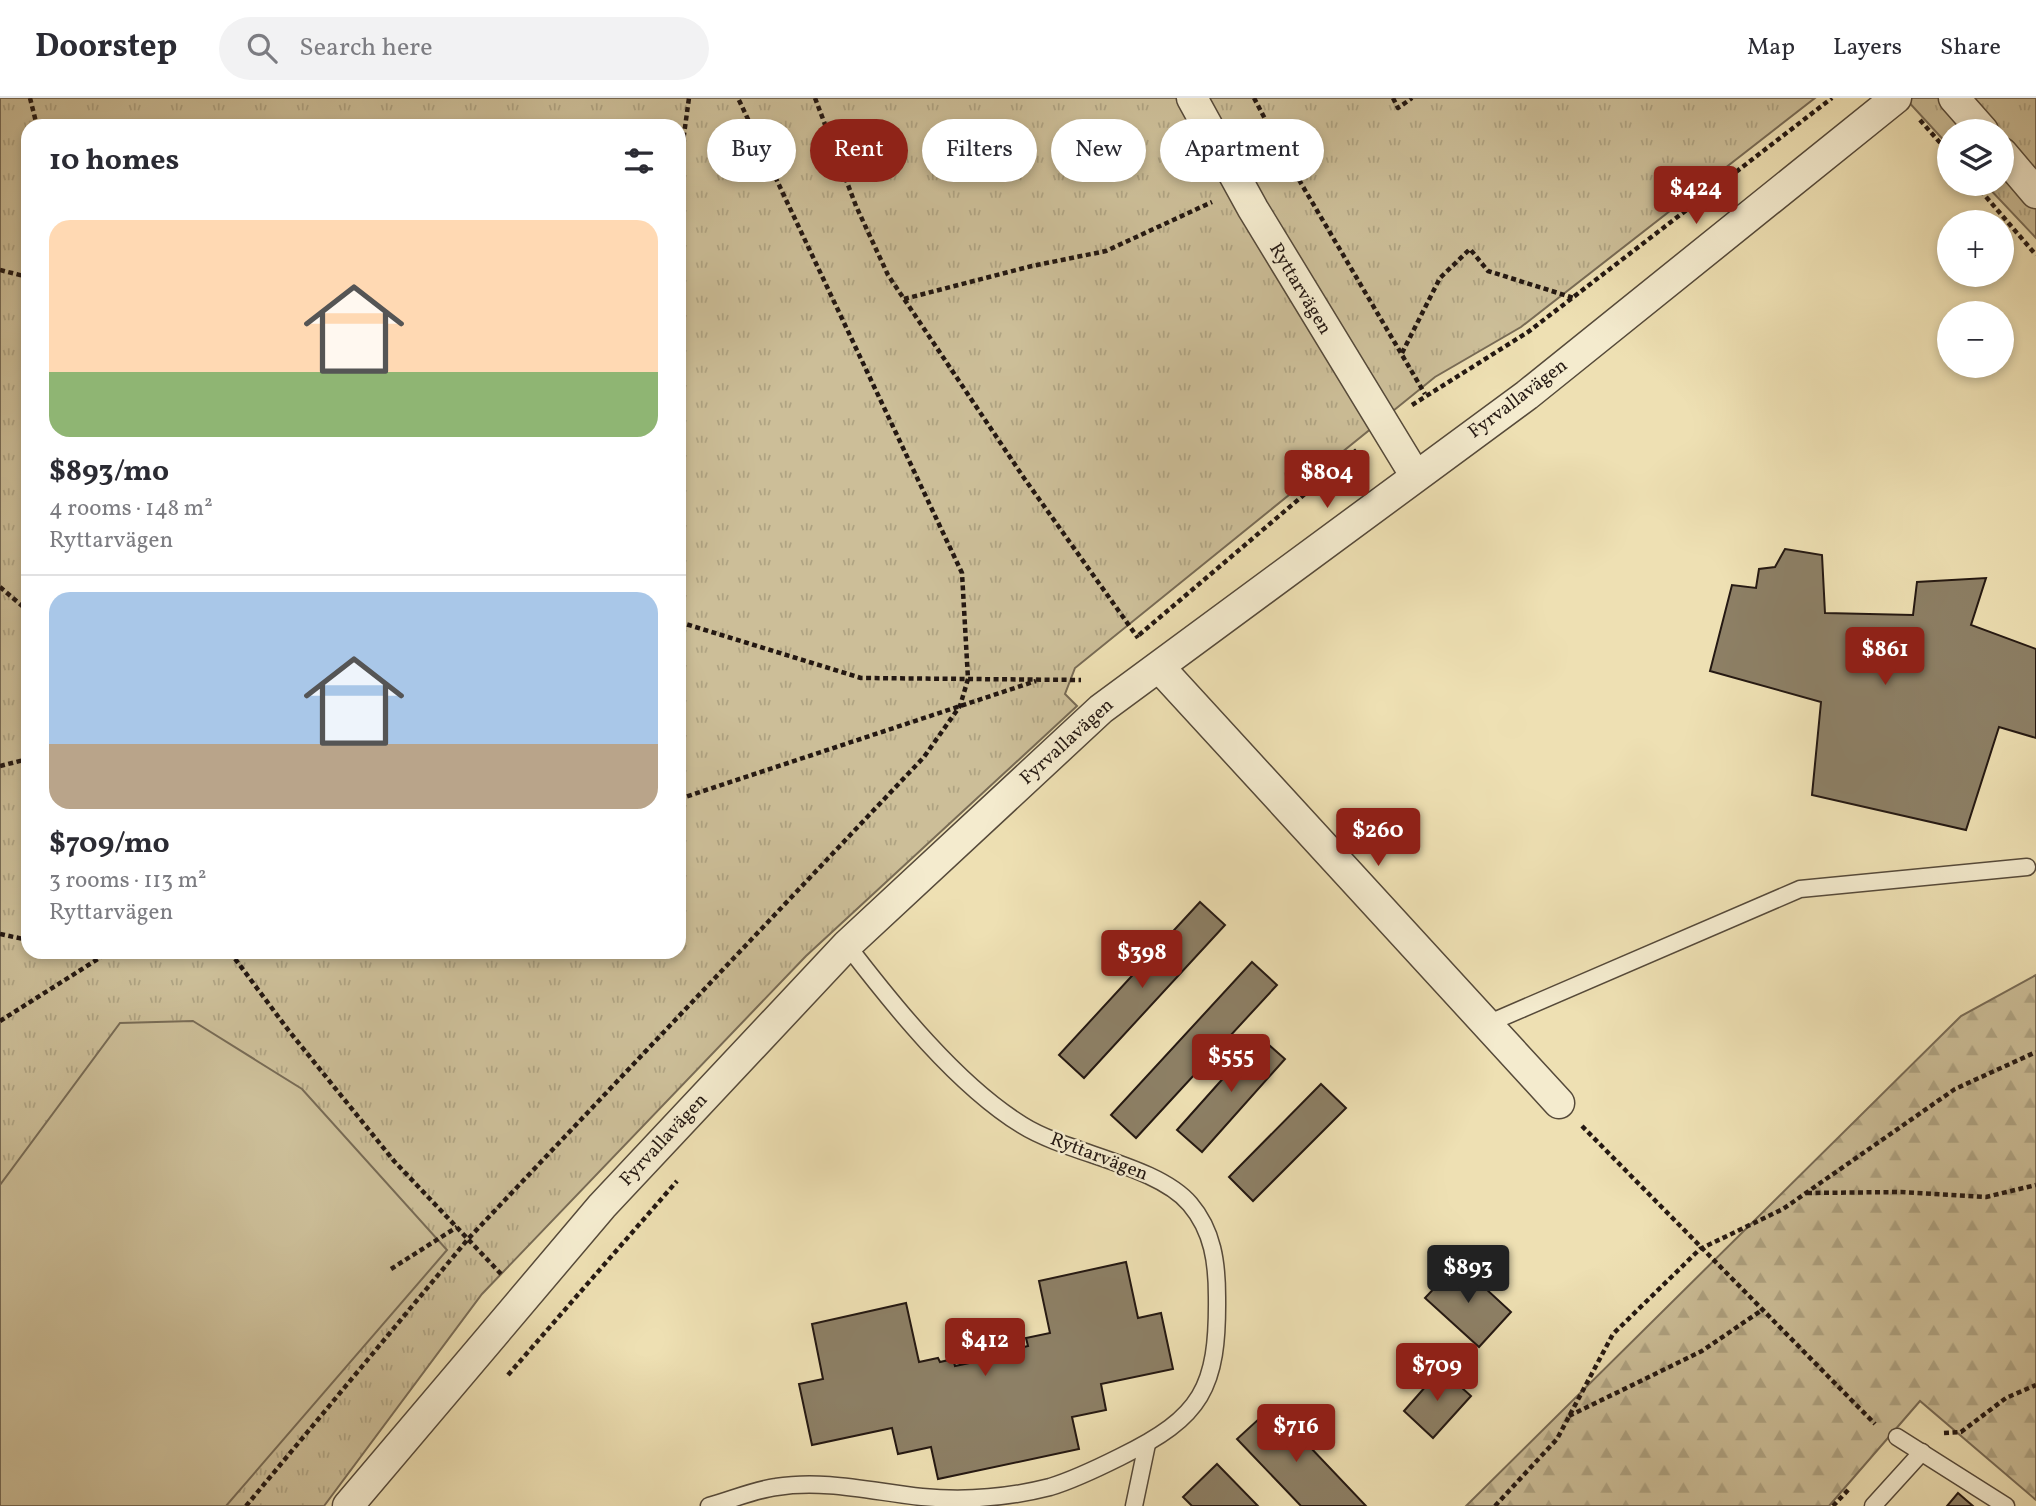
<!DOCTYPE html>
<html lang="en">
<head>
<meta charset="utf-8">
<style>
  body { margin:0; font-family:Vollkorn,serif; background:#f2f2f3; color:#2b2b33; height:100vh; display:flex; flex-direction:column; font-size:26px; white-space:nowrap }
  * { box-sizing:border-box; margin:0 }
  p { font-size:23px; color:#7c7c81 }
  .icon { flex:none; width:38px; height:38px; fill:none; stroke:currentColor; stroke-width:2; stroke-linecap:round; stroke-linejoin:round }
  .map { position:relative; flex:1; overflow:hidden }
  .details { position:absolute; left:21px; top:21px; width:665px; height:840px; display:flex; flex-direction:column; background:#fff; border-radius:21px; box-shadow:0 4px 10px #0003 }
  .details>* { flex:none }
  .guide { position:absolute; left:707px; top:21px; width:665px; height:63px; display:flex; gap:14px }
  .buttons { position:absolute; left:1937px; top:21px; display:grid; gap:14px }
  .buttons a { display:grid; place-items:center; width:77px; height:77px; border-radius:50%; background:#fff; box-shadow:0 4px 10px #0003; font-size:35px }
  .price { position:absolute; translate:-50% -60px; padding:0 16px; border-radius:7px; background:#8f2418; color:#fff; font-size:23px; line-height:46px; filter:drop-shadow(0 2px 4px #0008) }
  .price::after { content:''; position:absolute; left:50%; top:42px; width:21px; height:16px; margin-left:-10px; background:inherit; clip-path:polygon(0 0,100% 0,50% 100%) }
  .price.active { background:#222; color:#fff }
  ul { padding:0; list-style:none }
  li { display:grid; align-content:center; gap:14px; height:371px; padding:0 28px }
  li+li { border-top:2px solid #e1e1e2 }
  li span { display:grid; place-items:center; height:217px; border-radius:21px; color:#555 }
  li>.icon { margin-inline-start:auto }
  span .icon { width:126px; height:126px; fill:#fffc; stroke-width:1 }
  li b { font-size:30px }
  h2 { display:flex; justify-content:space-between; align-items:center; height:84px; padding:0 28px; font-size:30px }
  .pill { padding:0 24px; border-radius:32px; background:#fff; box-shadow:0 4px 10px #0003; font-size:24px; line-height:63px }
  .pill.active { background:#8f2418; color:#fff }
  header { display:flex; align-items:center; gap:42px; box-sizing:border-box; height:98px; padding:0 35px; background:#fff; border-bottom:2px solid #e1e1e2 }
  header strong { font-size:33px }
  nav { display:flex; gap:38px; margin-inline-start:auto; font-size:24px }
  .search { width:490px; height:63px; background:#f2f2f3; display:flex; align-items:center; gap:18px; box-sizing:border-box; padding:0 24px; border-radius:38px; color:#7c7c81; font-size:26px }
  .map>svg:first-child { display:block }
</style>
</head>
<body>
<header>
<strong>Doorstep</strong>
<div class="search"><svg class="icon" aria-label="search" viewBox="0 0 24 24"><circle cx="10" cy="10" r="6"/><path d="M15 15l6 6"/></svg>Search here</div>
<nav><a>Map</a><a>Layers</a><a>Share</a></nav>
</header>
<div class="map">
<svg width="2036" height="1408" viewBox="0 0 2036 1408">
  <defs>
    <pattern id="grass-tufts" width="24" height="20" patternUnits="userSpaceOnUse" patternTransform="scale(1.75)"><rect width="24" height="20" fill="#ccbe98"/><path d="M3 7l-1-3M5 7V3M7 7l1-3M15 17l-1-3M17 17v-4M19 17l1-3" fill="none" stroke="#afa382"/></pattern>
    <pattern id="forest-firs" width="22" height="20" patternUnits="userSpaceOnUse" patternTransform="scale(1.75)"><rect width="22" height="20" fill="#ccbe98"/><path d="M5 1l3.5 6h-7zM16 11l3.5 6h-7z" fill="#afa382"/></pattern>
  </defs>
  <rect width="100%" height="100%" fill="#eee0b3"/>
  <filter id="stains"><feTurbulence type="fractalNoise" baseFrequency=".00286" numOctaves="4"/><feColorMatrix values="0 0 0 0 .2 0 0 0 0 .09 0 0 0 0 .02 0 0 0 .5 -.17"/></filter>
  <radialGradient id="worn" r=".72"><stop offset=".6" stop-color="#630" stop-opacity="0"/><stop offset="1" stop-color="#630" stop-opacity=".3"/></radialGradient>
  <!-- grass -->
  <g fill="url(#grass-tufts)" stroke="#786b55" stroke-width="2" fill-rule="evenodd">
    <path d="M 0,0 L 1815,0 L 1521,229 L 1435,279 L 1075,570 L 1065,596 L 1077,608 L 806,858 L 482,1196 L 324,1408 L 0,1408 ZM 28,28 L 679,28 L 679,854 L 28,854 Z"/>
    <path d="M 1905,0 L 2036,0 L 2036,140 L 1985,86 L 2002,86 L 2002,33 L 1950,33 L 1949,48 Z"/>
  </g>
  <!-- forest -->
  <path fill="url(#forest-firs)" stroke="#786b55" stroke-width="2" d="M 2036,877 L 2036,1402 L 1920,1303 L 1829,1408 L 1466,1408 L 1961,918 Z"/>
  <!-- park -->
  <path fill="#ccbe98" stroke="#786b55" stroke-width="2" d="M 193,923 L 302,991 L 447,1152 L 226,1408 L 0,1408 L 0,1087 L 120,925 Z"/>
  <!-- building -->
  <g fill="#8d8066" stroke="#241812" stroke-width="2">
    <path d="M 1785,451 L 1822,457 L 1825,515 L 1913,517 L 1917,484 L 1986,480 L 1971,527 L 2036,551 L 2036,640 L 1999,629 L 1966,732 L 1812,697 L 1821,604 L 1710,573 L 1732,487 L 1756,490 L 1759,471 L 1775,469 Z"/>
    <path d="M 1200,804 L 1225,827 L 1084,980 L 1059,957 Z"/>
    <path d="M 1252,864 L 1277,887 L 1136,1040 L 1111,1017 Z"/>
    <path d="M 1260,939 L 1285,961 L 1202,1054 L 1177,1032 Z"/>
    <path d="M 1321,986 L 1346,1010 L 1253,1103 L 1229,1079 Z"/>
    <path d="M 1126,1164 L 1138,1220 L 1161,1215 L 1173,1271 L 1101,1286 L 1106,1312 L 1072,1319 L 1079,1351 L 938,1381 L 931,1349 L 898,1356 L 892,1330 L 812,1347 L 799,1286 L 823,1281 L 812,1226 L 906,1205 L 919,1264 L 938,1260 L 940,1264 L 953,1261 L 955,1268 L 1017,1255 L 1016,1251 L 1028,1248 L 1026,1240 L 1050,1235 L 1039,1183 Z"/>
    <path d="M 1458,1165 L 1511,1214 L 1479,1249 L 1425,1200 Z"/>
    <path d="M 1441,1271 L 1471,1298 L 1433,1340 L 1404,1313 Z"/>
    <path d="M 1272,1309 L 1366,1408 L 1301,1408 L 1237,1341 Z"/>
    <path d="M 1217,1366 L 1258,1408 L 1192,1408 L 1183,1399 Z"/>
    <path d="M 1958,1395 L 1973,1408 L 1947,1408 Z"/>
  </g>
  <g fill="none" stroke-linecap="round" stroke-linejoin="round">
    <!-- lane casing -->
    <g stroke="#564a3a" stroke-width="19">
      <g id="lane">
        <path d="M 1487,926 L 1800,791 L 2027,769"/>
        <path d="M 1897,1339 L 2006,1408"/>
        <path d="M 709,1408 C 731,1402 754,1392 776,1389 C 825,1381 874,1394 922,1399 C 966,1403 1007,1400 1050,1389 C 1073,1382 1098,1370 1120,1359 C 1202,1319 1218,1290 1217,1199 C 1217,1165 1213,1133 1190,1106 C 1157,1067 1068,1056 1022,1027 C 957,987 893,907 847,847"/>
        <path d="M 1134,1408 L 1147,1346"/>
        <path d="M 1873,1408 L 1922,1354"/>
      </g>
    </g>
    <!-- street casing -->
    <g stroke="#564a3a" stroke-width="33">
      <g id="street">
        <path d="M 1192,0 L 1253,111 L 1415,377"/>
        <path d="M 1954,0 L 1983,33"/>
        <path d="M 2002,55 L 2036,95"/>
        <path d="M 1159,569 L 1559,1005"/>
        <path d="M 348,1408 L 602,1108 L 847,847 L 1101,611 L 1527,297 L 1896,0"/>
      </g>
    </g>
    <!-- path -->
    <g stroke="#241812" stroke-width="4.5" stroke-dasharray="5 3.5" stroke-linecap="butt">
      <path d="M 30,0 L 37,28"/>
      <path d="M 815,0 L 856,108 L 888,177 L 1024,380 L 1138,540"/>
      <path d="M 1254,0 L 1282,53 L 1425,296"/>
      <path d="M 1393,0 L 1398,10 L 1412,0"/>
      <path d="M 1920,22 L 1950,56"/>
      <path d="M 679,73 L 689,0"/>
      <path d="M 1975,86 L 2036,157"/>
      <path d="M 0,172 L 28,179"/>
      <path d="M 904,201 L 1032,168 L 1106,153 L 1212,104"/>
      <path d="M 1402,255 L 1440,180 L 1470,151 L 1488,173 L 1574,200"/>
      <path d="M 1412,307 L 1528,234 L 1832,0"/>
      <path d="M 0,489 L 28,513"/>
      <path d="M 679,524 L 861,580 L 1081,582"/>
      <path d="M 1139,537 L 1359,350"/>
      <path d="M 0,668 L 28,661"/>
      <path d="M 679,701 L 1036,583"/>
      <path d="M 0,836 L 28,842"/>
      <path d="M 84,854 L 102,858"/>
      <path d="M 230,854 L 289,933 L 394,1063 L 501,1176"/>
      <path d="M 0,923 L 109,854"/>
      <path d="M 1582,1028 L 1875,1326"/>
      <path d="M 1807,1095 L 1901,1094 L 1986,1099 L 2036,1087"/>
      <path d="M 391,1171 L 457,1129"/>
      <path d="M 508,1277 L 677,1083"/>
      <path d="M 1569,1318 L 1702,1253 L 1762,1212"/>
      <path d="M 1944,1335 L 1961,1334 L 2006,1300 L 2036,1287"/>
      <path d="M 246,1408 L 468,1141 L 924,659 L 960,608 L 968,581 L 962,475 L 738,0"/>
      <path d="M 1495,1408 L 1557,1341 L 1613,1236 L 1700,1151 L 1783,1111 L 1955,991 L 2036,954"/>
      <path d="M 1833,1408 L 1849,1391"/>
    </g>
    <!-- lane -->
    <use href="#lane" stroke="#f4ebce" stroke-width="16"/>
    <!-- street -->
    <use href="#street" stroke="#f4ebce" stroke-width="30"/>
  </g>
  <g text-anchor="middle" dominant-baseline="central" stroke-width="5" stroke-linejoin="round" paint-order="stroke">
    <!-- street labels -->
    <g font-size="19" fill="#241812" stroke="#f4ebce">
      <text transform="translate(1300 191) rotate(59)">Ryttarvägen</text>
      <text transform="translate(1518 301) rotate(-37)">Fyrvallavägen</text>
      <text transform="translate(1067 644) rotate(-42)">Fyrvallavägen</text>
      <text transform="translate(664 1042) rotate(-47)">Fyrvallavägen</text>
      <text transform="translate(1099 1059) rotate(21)">Ryttarvägen</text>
    </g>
  </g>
  <rect width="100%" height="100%" filter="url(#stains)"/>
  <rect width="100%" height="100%" fill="url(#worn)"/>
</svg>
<div class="buttons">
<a><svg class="icon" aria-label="layers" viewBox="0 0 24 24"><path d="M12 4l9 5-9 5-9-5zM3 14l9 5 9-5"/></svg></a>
<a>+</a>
<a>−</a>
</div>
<b class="price" style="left:1696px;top:128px">$424</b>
<b class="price" style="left:1327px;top:412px">$804</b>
<b class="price" style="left:1885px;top:589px">$861</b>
<b class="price" style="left:1378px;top:770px">$260</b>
<b class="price" style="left:1142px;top:892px">$398</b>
<b class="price" style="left:1231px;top:996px">$555</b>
<b class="price active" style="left:1468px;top:1207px">$893</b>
<b class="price" style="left:985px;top:1280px">$412</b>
<b class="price" style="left:1437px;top:1305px">$709</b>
<b class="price" style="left:1296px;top:1366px">$716</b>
<div class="guide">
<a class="pill">Buy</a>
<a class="pill active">Rent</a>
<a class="pill">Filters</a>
<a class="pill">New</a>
<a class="pill">Apartment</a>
</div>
<section class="details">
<h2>10 homes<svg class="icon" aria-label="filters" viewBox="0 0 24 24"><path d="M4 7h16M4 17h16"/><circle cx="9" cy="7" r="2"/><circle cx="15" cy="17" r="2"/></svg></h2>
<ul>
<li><span style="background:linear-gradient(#ffd9b3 70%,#8fb573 0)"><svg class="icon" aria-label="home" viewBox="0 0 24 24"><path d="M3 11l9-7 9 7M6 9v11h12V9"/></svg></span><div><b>$893/mo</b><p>4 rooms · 148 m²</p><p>Ryttarvägen</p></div></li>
<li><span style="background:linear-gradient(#a9c7e8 70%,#b9a48a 0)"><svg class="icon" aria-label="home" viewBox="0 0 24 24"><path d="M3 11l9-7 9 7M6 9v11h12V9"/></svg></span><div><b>$709/mo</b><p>3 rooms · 113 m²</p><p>Ryttarvägen</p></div></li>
</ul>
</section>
</div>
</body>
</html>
